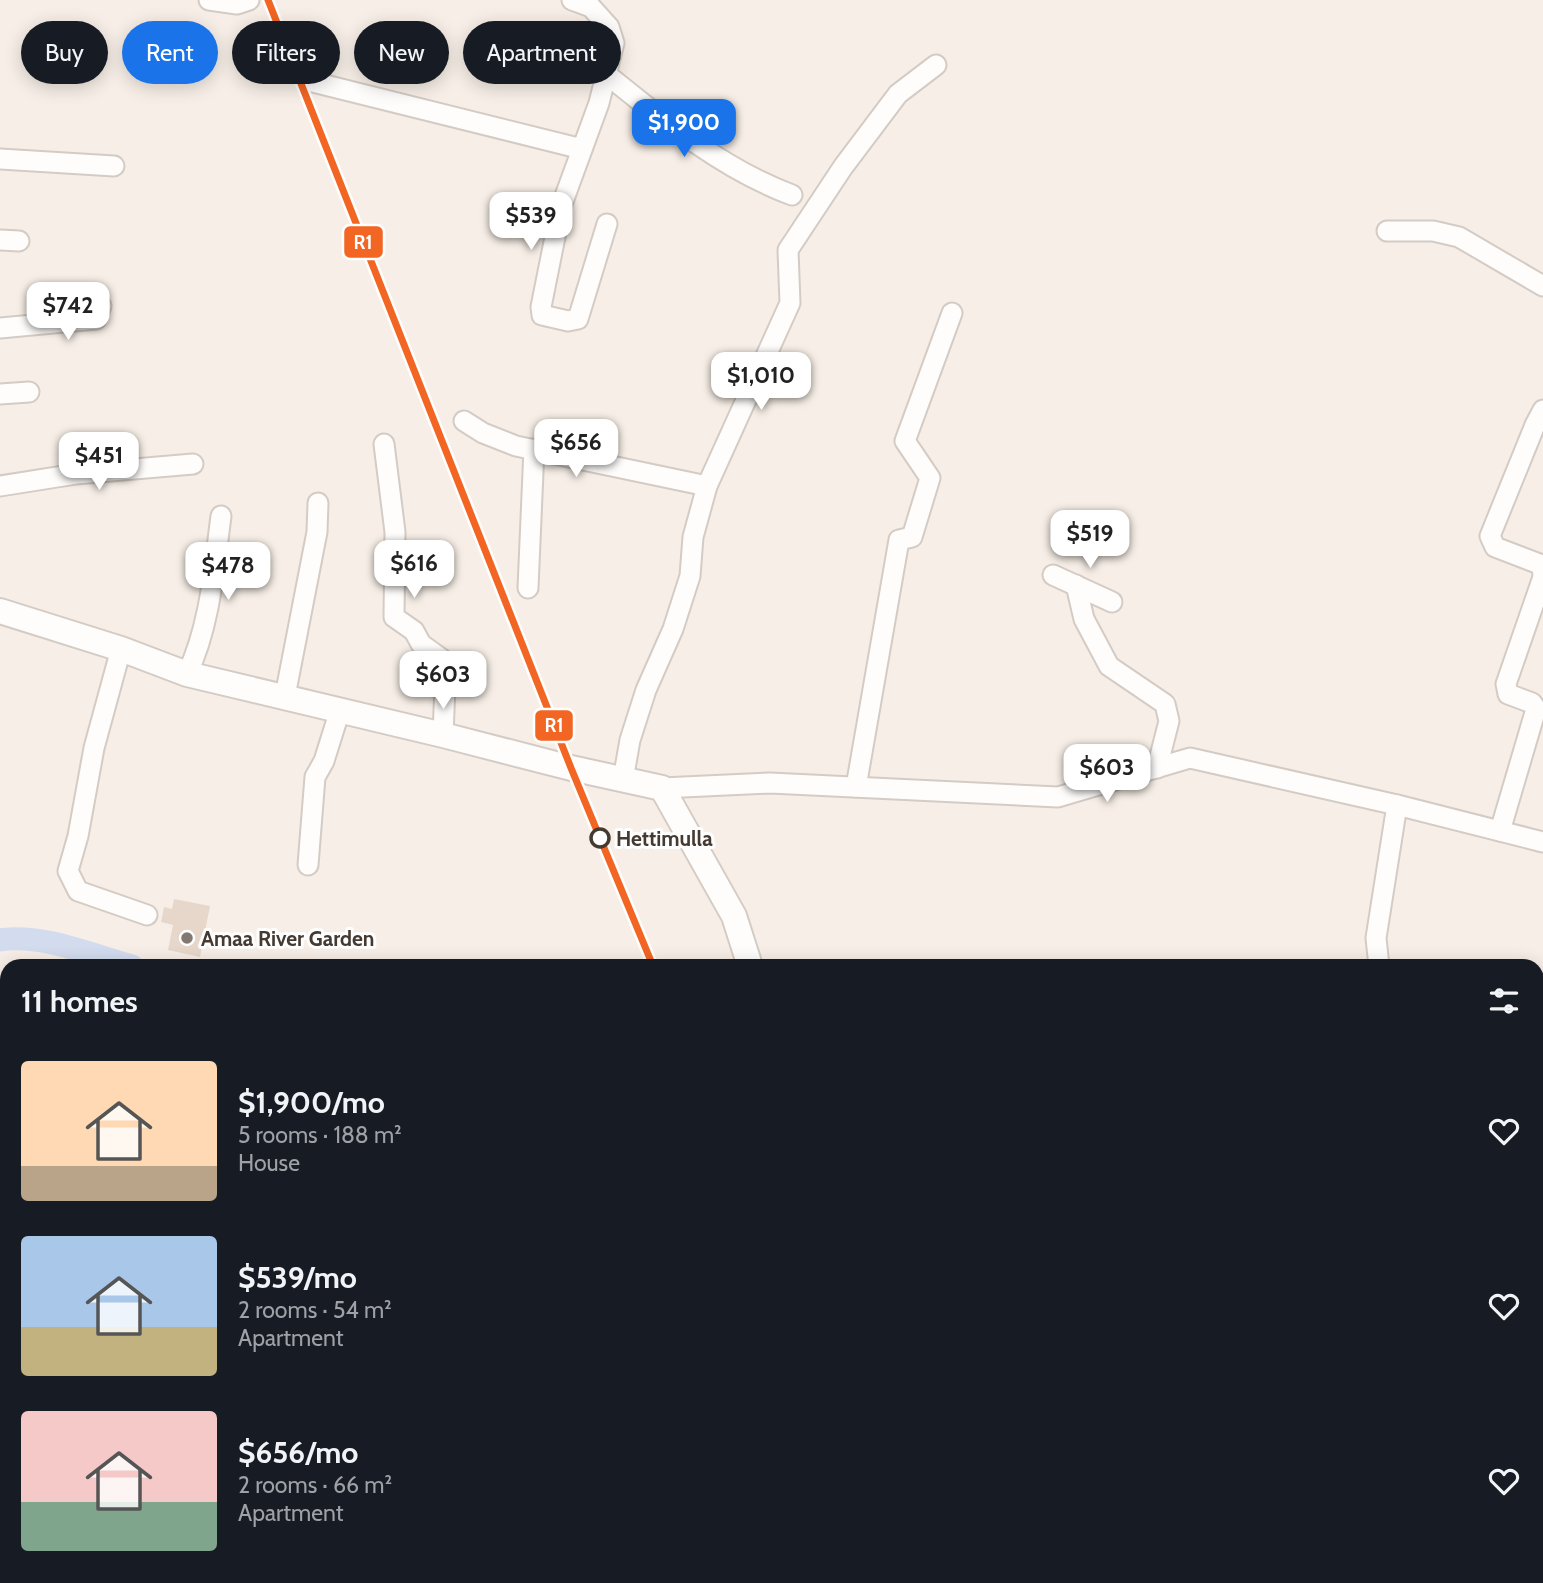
<!DOCTYPE html>
<html lang="en">
<head>
<meta charset="utf-8">
<style>
  body { margin:0; font-family:Cabin,sans-serif; background:#242831; color:#f1f3f6; height:100vh; display:flex; flex-direction:column; font-size:26px; white-space:nowrap }
  * { box-sizing:border-box; margin:0 }
  p { font-size:23px; color:#9ea1a6 }
  .icon { flex:none; width:38px; height:38px; fill:none; stroke:currentColor; stroke-width:2; stroke-linecap:round; stroke-linejoin:round }
  .map { position:relative; flex:1; overflow:hidden }
  .panel { position:absolute; left:0px; top:959px; width:1544px; height:625px; display:flex; flex-direction:column; background:#171b24; border-radius:21px 21px 0 0; box-shadow:0 4px 18px #0003 }
  .panel>* { flex:none }
  .guide { position:absolute; left:21px; top:21px; width:700px; height:63px; display:flex; gap:14px }
  .price { position:absolute; translate:-50% -60px; padding:0 16px; border-radius:14px; background:#fff; color:#222; font-size:23px; line-height:46px; filter:drop-shadow(0 2px 4px #0008) }
  .price::after { content:''; position:absolute; left:50%; top:42px; width:21px; height:16px; margin-left:-10px; background:inherit; clip-path:polygon(0 0,100% 0,50% 100%) }
  .price.current { background:#1a73e8; color:#fff }
  ul { padding:0; list-style:none }
  li { display:flex; align-items:center; gap:21px; height:175px; padding:0 21px }
  li span { display:grid; place-items:center; flex:none; width:196px; height:140px; border-radius:7px; color:#555 }
  li>.icon { margin-inline-start:auto }
  span .icon { width:84px; height:84px; fill:#fffc; stroke-width:1 }
  li b { font-size:30px }
  h2 { display:flex; justify-content:space-between; align-items:center; height:84px; padding:0 21px; font-size:30px }
  .tag { padding:0 24px; border-radius:32px; background:#171b24; box-shadow:0 4px 18px #0003; font-size:24px; line-height:63px }
  .tag.current { background:#1a73e8; color:#fff }
  .map>svg:first-child { display:block }
</style>
</head>
<body>
<div class="map">
<svg width="1543" height="1583" viewBox="0 0 1543 1583">
  <rect width="100%" height="100%" fill="#f7efe7"/>
  <g fill="none" stroke-linecap="round" stroke-linejoin="round">
    <!-- river -->
    <g stroke="#d3dcee" stroke-width="23">
      <path d="M 0,940 C 40,933 92,955 132,966"/>
      <path d="M 1536,1102 L 1543,1102"/>
    </g>
  </g>
  <!-- building -->
  <path fill="#e6d7ca" d="M 174,899 L 210,906 L 200,957 L 168,950 L 173,925 L 161,922 L 164,907 L 172,909 Z"/>
  <g fill="none" stroke-linecap="round" stroke-linejoin="round">
    <!-- minor casing -->
    <g stroke="#d4cbc4" stroke-width="23">
      <g id="minor">
        <path d="M 209,0 L 237,4 L 249,0"/>
        <path d="M 572,0 L 591,7 L 609,27 L 614,43 L 599,103 L 561,207 L 541,307 L 542,315 L 568,321 L 578,319 L 607,224"/>
        <path d="M 605,73 C 663,120 722,169 792,195"/>
        <path d="M 313,82 L 582,149"/>
        <path d="M 0,159 L 114,166"/>
        <path d="M 1387,231 L 1433,231 L 1459,237 L 1543,286"/>
        <path d="M 0,240 L 19,241"/>
        <path d="M 0,328 L 96,319 L 101,306"/>
        <path d="M 0,394 L 29,392"/>
        <path d="M 464,421 L 483,433 L 516,446 L 707,486"/>
        <path d="M 384,444 L 395,532 L 394,617 L 414,631 L 421,644 L 446,662 L 443,735"/>
        <path d="M 0,486 L 76,474 L 193,464"/>
        <path d="M 1053,575 L 1112,602"/>
        <path d="M 1076,585 L 1084,619 L 1109,666 L 1165,704 L 1169,721 L 1157,768"/>
        <path d="M 528,588 L 534,449"/>
        <path d="M 121,649 L 94,748 L 78,836 L 68,871 L 78,891 L 147,915"/>
        <path d="M 187,674 C 210,626 214,569 221,516"/>
        <path d="M 285,696 L 317,532 L 318,503"/>
        <path d="M 623,780 L 630,740 L 646,690 L 673,629 L 690,576 L 693,537 L 707,486 L 790,303 L 788,250 L 843,167 L 898,94 L 936,65"/>
        <path d="M 856,787 L 899,540 L 912,537 L 930,478 L 905,441 L 952,313"/>
        <path d="M 662,788 L 770,783 L 1058,797 L 1190,758 L 1397,805 L 1543,842"/>
        <path d="M 1500,831 L 1536,709 L 1532,703 L 1508,694 L 1506,684 L 1543,577 L 1542,565 L 1495,547 L 1490,536 L 1535,425 L 1543,410"/>
        <path d="M 308,865 L 315,777 L 324,761 L 340,710"/>
        <path d="M 1379,966 L 1376,938 L 1397,805"/>
        <path d="M 1536,1349 L 1543,1349"/>
        <path d="M 0,1460 L 7,1464"/>
        <path d="M 130,1577 L 136,1583"/>
        <path d="M 878,1577 L 883,1583"/>
        <path d="M 953,1577 L 959,1583"/>
        <path d="M 850,1583 L 867,1577"/>
      </g>
    </g>
    <!-- major casing -->
    <g stroke="#d4cbc4" stroke-width="28">
      <path id="major" d="M 0,611 L 121,649 L 187,674 L 443,735 L 571,768 L 662,788 L 734,916 L 750,966"/>
    </g>
    <!-- minor -->
    <use href="#minor" stroke="#fefdfb" stroke-width="19"/>
    <!-- major -->
    <use href="#major" stroke="#fefdfb" stroke-width="24"/>
    <!-- rail-1 casing -->
    <g stroke="#fefefe" stroke-width="12">
      <path id="rail-1" d="M 268,0 L 571,768 L 653,966"/>
    </g>
    <!-- rail-1 -->
    <use href="#rail-1" stroke="#f26522" stroke-width="7"/>
  </g>
  <!-- markers -->
  <circle fill="#fefefe" stroke="#443a32" stroke-width="3.5" cx="600" cy="838" r="9"/>
  <circle fill="#837971" stroke="#fefefe" stroke-width="2.5" cx="187" cy="938" r="7"/>
  <g text-anchor="middle" dominant-baseline="central" stroke-width="6" stroke-linejoin="round" paint-order="stroke">
    <!-- stop labels -->
    <g font-size="21" font-weight="bold" fill="#443a32" stroke="#fefefe" text-anchor="start">
      <text x="616" y="838">Hettimulla</text>
    </g>
    <!-- poi labels -->
    <g font-size="21" font-weight="bold" fill="#443a32" stroke="#fefefe" text-anchor="start">
      <text x="201" y="938">Amaa River Garden</text>
    </g>
  </g>
  <g stroke="#fefefe" stroke-width="2.5">
    <rect x="343" y="225" width="41" height="34" rx="7" fill="#f26522"/>
    <rect x="534" y="709" width="40" height="33" rx="7" fill="#f26522"/>
  </g>
  <g font-size="19" text-anchor="middle" font-weight="bold" fill="#fff">
    <text x="363" y="249">R1</text>
    <text x="554" y="732">R1</text>
  </g>
</svg>
<b class="price current" style="left:684px;top:159px">$1,900</b>
<b class="price" style="left:531px;top:252px">$539</b>
<b class="price" style="left:68px;top:342px">$742</b>
<b class="price" style="left:761px;top:412px">$1,010</b>
<b class="price" style="left:576px;top:479px">$656</b>
<b class="price" style="left:99px;top:492px">$451</b>
<b class="price" style="left:1090px;top:570px">$519</b>
<b class="price" style="left:414px;top:600px">$616</b>
<b class="price" style="left:228px;top:602px">$478</b>
<b class="price" style="left:443px;top:711px">$603</b>
<b class="price" style="left:1107px;top:804px">$603</b>
<div class="guide">
<a class="tag">Buy</a>
<a class="tag current">Rent</a>
<a class="tag">Filters</a>
<a class="tag">New</a>
<a class="tag">Apartment</a>
</div>
<section class="panel">
<h2>11 homes<svg class="icon" aria-label="filters" viewBox="0 0 24 24"><path d="M4 7h16M4 17h16"/><circle cx="9" cy="7" r="2"/><circle cx="15" cy="17" r="2"/></svg></h2>
<ul>
<li><span style="background:linear-gradient(#ffd9b3 75%,#b9a48a 0)"><svg class="icon" aria-label="home" viewBox="0 0 24 24"><path d="M3 11l9-7 9 7M6 9v11h12V9"/></svg></span><div><b>$1,900/mo</b><p>5 rooms · 188 m²</p><p>House</p></div><svg class="icon" aria-label="heart" viewBox="0 0 24 24"><path d="M12 20l-8-8c-3-5 5-10 8-4 3-6 11-1 8 4z"/></svg></li>
<li><span style="background:linear-gradient(#a9c7e8 65%,#c2b280 0)"><svg class="icon" aria-label="home" viewBox="0 0 24 24"><path d="M3 11l9-7 9 7M6 9v11h12V9"/></svg></span><div><b>$539/mo</b><p>2 rooms · 54 m²</p><p>Apartment</p></div><svg class="icon" aria-label="heart" viewBox="0 0 24 24"><path d="M12 20l-8-8c-3-5 5-10 8-4 3-6 11-1 8 4z"/></svg></li>
<li><span style="background:linear-gradient(#f6c9c9 65%,#7fa58c 0)"><svg class="icon" aria-label="home" viewBox="0 0 24 24"><path d="M3 11l9-7 9 7M6 9v11h12V9"/></svg></span><div><b>$656/mo</b><p>2 rooms · 66 m²</p><p>Apartment</p></div><svg class="icon" aria-label="heart" viewBox="0 0 24 24"><path d="M12 20l-8-8c-3-5 5-10 8-4 3-6 11-1 8 4z"/></svg></li>
</ul>
</section>
</div>
</body>
</html>
